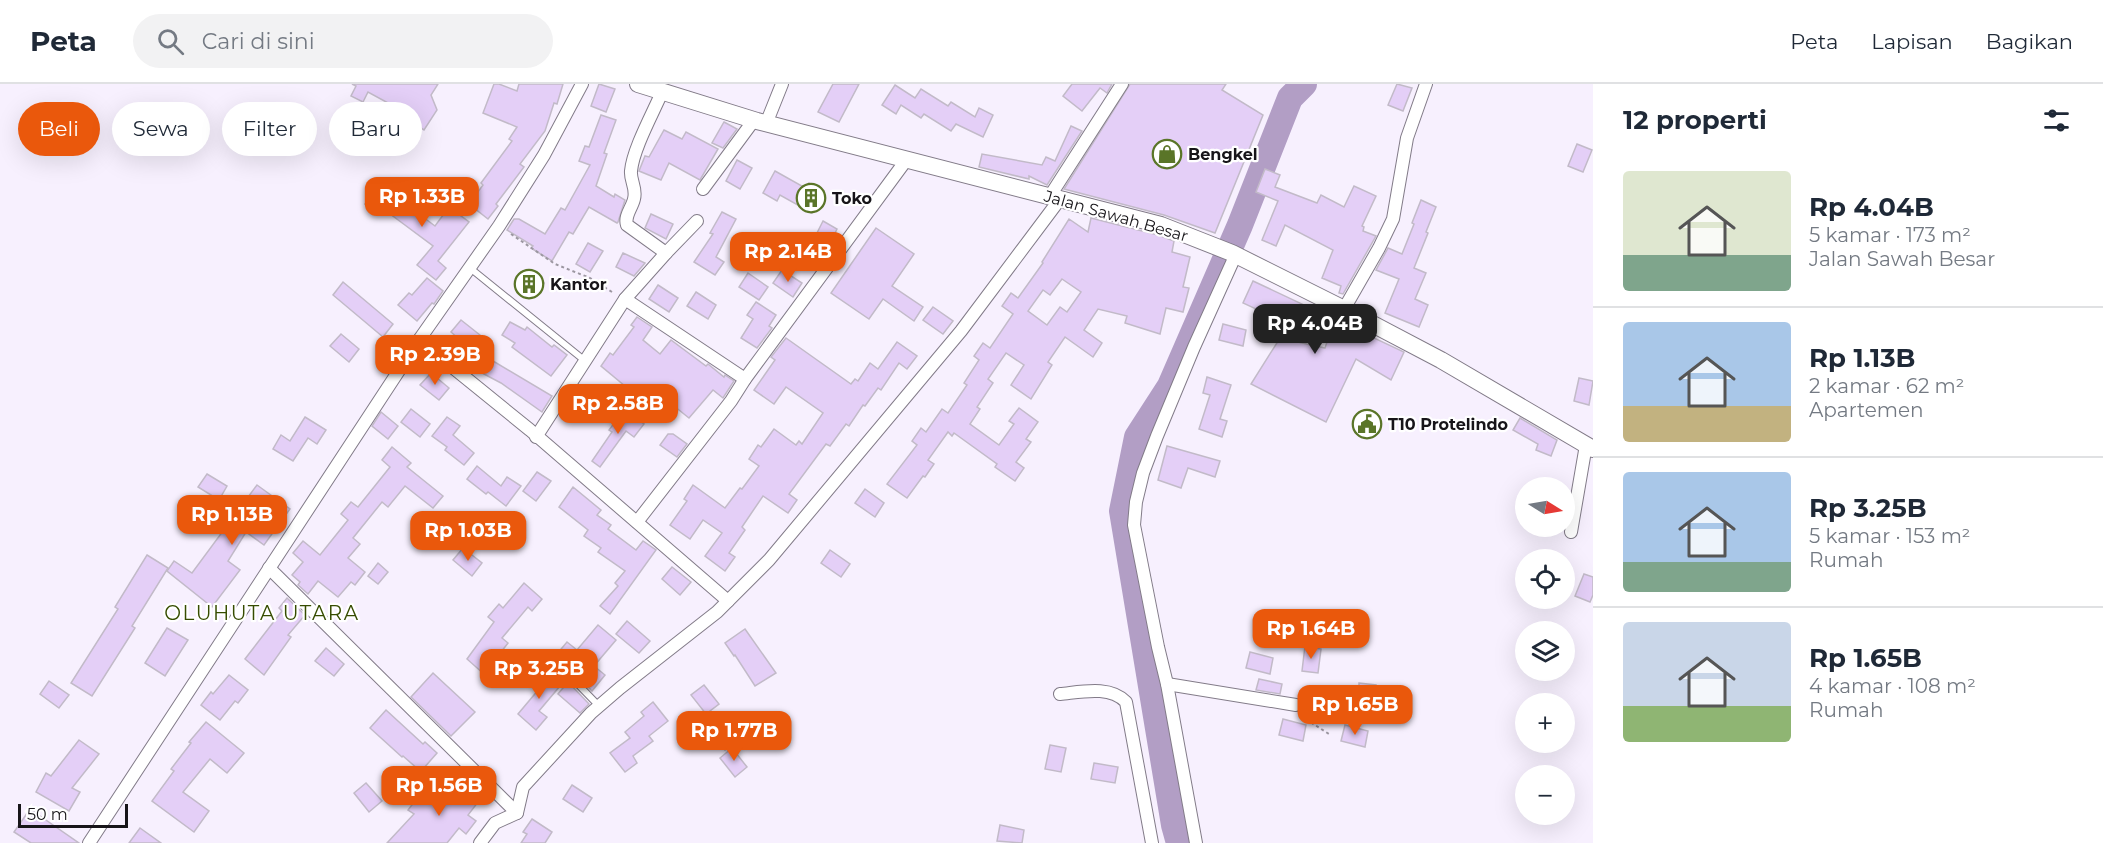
<!DOCTYPE html>
<html lang="id">
<head>
<meta charset="utf-8">
<style>
  body { margin:0; font-family:Montserrat,sans-serif; background:#f2f2f3; color:#1f2937; height:100vh; display:flex; flex-direction:column; font-size:22px; white-space:nowrap }
  * { box-sizing:border-box; margin:0 }
  p { font-size:20px; color:#747a83 }
  .icon { flex:none; width:33px; height:33px; fill:none; stroke:currentColor; stroke-width:2; stroke-linecap:round; stroke-linejoin:round }
  .map { position:relative; flex:1; overflow:hidden }
  .panel { display:flex; flex-direction:column; background:#fff; width:510px }
  .panel>* { flex:none }
  .top-card { position:absolute; left:18px; top:18px; width:570px; height:54px; display:flex; gap:12px }
  .needle { width:39px; rotate:101deg }
  .controls { position:absolute; left:1515px; top:393px; display:grid; gap:12px }
  .controls a { display:grid; place-items:center; width:60px; height:60px; border-radius:50%; background:#fff; box-shadow:0 6px 24px #0002; font-size:30px }
  .scale { position:absolute; left:18px; bottom:15px; width:110px; box-sizing:border-box; padding-left:6px; border:3px solid #171519; border-top:0; font-size:16px; line-height:21px; white-space:nowrap; color:#171519; -webkit-text-stroke:4px #fff; paint-order:stroke }
  .price { position:absolute; translate:-50% -51px; padding:0 14px; border-radius:12px; background:#ea580c; color:#fff; font-size:20px; line-height:39px; filter:drop-shadow(0 2px 3px #0008) }
  .price::after { content:''; position:absolute; left:50%; top:36px; width:18px; height:14px; margin-left:-9px; background:inherit; clip-path:polygon(0 0,100% 0,50% 100%) }
  .price.on { background:#222; color:#fff }
  ul { padding:0; list-style:none }
  li { display:flex; align-items:center; gap:18px; height:150px; padding:0 30px }
  li+li { border-top:2px solid #e0e1e3 }
  li span { display:grid; place-items:center; flex:none; width:168px; height:120px; border-radius:6px; color:#555 }
  li>.icon { margin-inline-start:auto }
  span .icon { width:72px; height:72px; fill:#fffc; stroke-width:1 }
  li b { font-size:26px }
  h2 { display:flex; justify-content:space-between; align-items:center; height:72px; padding:0 30px; font-size:26px }
  .pill { padding:0 21px; border-radius:27px; background:#fff; box-shadow:0 6px 24px #0002; font-size:21px; line-height:54px }
  .pill.on { background:#ea580c; color:#fff }
  header { display:flex; align-items:center; gap:36px; box-sizing:border-box; height:84px; padding:0 30px; background:#fff; border-bottom:2px solid #e0e1e3 }
  header strong { font-size:28px }
  nav { display:flex; gap:33px; margin-inline-start:auto; font-size:21px }
  .search { width:420px; height:54px; background:#f2f2f3; display:flex; align-items:center; gap:15px; box-sizing:border-box; padding:0 21px; border-radius:33px; color:#747a83; font-size:22px }
  main { display:flex; flex:1; min-height:0 }
  .map>svg:first-child { display:block }
</style>
</head>
<body>
<header>
<strong>Peta</strong>
<div class="search"><svg class="icon" aria-label="search" viewBox="0 0 24 24"><circle cx="10" cy="10" r="6"/><path d="M15 15l6 6"/></svg>Cari di sini</div>
<nav><a>Peta</a><a>Lapisan</a><a>Bagikan</a></nav>
</header>
<main>
<div class="map">
<svg width="1593" height="759" viewBox="0 0 1593 759">
  <rect width="100%" height="100%" fill="#f7f0fe"/>
  <g fill="none" stroke-linecap="round" stroke-linejoin="round">
    <!-- river -->
    <path stroke="#b29ec5" stroke-width="26" d="M 1179,759 L 1174,741 L 1122,427 L 1137,353 L 1170,302 L 1240,141 L 1290,14 L 1304,0"/>
  </g>
  <!-- building -->
  <g fill="#e4cff7" stroke="#c2bac8" stroke-width="1.5" fill-rule="evenodd">
    <path d="M 352,0 L 438,0 L 431,11 L 437,26 L 424,46 L 404,33 L 399,41 L 383,30 L 390,20 L 368,8 L 363,18 L 351,12 L 356,2 Z"/>
    <path d="M 494,0 L 499,0 L 517,7 L 519,0 L 563,0 L 557,20 L 554,19 L 545,47 L 520,80 L 524,83 L 496,120 L 498,122 L 488,135 L 469,120 L 483,101 L 481,99 L 512,57 L 509,55 L 517,43 L 483,29 Z"/>
    <path d="M 599,0 L 615,5 L 606,28 L 591,22 Z"/>
    <path d="M 833,0 L 859,0 L 839,38 L 818,28 Z"/>
    <path d="M 1072,0 L 1112,0 L 1107,9 L 1100,4 L 1082,27 L 1063,12 Z"/>
    <path d="M 1130,0 L 1226,0 L 1222,6 L 1263,31 L 1215,149 L 1164,131 L 1064,105 Z"/>
    <path d="M 1397,0 L 1412,4 L 1403,27 L 1388,21 Z"/>
    <path d="M 895,1 L 915,14 L 921,5 L 948,22 L 951,18 L 975,33 L 979,24 L 993,31 L 983,53 L 956,40 L 951,47 L 924,30 L 921,34 L 901,21 L 896,30 L 882,21 Z"/>
    <path d="M 601,31 L 616,36 L 604,69 L 607,70 L 596,102 L 614,113 L 615,110 L 625,116 L 618,138 L 617,139 L 589,123 L 573,150 L 569,148 L 552,177 L 531,164 L 533,162 L 507,146 L 514,135 L 519,135 L 545,150 L 561,124 L 565,126 L 590,81 L 579,77 L 585,62 L 589,63 Z"/>
    <path d="M 724,38 L 737,45 L 723,64 L 712,59 Z"/>
    <path d="M 1071,42 L 1082,47 L 1047,101 L 1029,92 L 1029,95 L 979,83 L 982,70 L 1042,81 L 1046,73 L 1055,77 Z"/>
    <path d="M 664,46 L 682,55 L 686,48 L 718,65 L 700,96 L 669,79 L 661,96 L 639,87 L 645,72 L 649,73 Z"/>
    <path d="M 1577,60 L 1592,66 L 1583,88 L 1568,82 Z"/>
    <path d="M 737,76 L 752,84 L 740,105 L 726,97 Z"/>
    <path d="M 1265,85 L 1280,91 L 1275,103 L 1317,119 L 1321,111 L 1344,123 L 1354,102 L 1376,112 L 1362,142 L 1364,143 L 1363,147 L 1376,152 L 1343,210 L 1339,209 L 1341,202 L 1322,194 L 1333,166 L 1285,141 L 1276,162 L 1262,156 L 1278,117 L 1256,108 Z"/>
    <path d="M 775,87 L 807,105 L 809,99 L 824,107 L 812,129 L 780,111 L 777,117 L 763,109 Z"/>
    <path d="M 379,100 L 435,142 L 449,123 L 469,138 L 438,177 L 446,184 L 436,196 L 417,181 L 433,162 L 382,124 L 379,129 L 365,120 Z"/>
    <path d="M 1421,116 L 1436,123 L 1426,148 L 1428,149 L 1414,184 L 1426,189 L 1415,215 L 1428,221 L 1419,243 L 1385,229 L 1399,195 L 1376,186 L 1388,164 L 1402,170 L 1414,140 L 1412,139 Z"/>
    <path d="M 722,128 L 736,135 L 716,173 L 724,178 L 715,191 L 694,178 L 713,150 L 710,149 Z"/>
    <path d="M 651,130 L 673,140 L 666,155 L 645,144 Z"/>
    <path d="M 1091,134 L 1158,151 L 1174,157 L 1172,168 L 1190,173 L 1183,203 L 1189,204 L 1183,228 L 1166,224 L 1160,250 L 1125,239 L 1127,232 L 1098,225 L 1084,246 L 1102,259 L 1093,273 L 1065,253 L 1048,278 L 1052,281 L 1031,315 L 1011,301 L 1024,281 L 1006,269 L 988,295 L 993,299 L 977,323 L 980,325 L 970,340 L 999,361 L 1014,340 L 1009,337 L 1019,324 L 1038,338 L 1026,355 L 1031,358 L 1016,378 L 1024,384 L 1015,397 L 995,383 L 997,380 L 954,349 L 952,352 L 948,348 L 928,376 L 934,380 L 925,393 L 923,392 L 907,414 L 887,400 L 917,361 L 912,357 L 921,344 L 926,348 L 942,325 L 948,329 L 967,301 L 964,299 L 979,276 L 974,272 L 983,259 L 990,264 L 1013,230 L 1002,222 L 1011,209 L 1018,214 L 1043,179 L 1042,178 L 1069,135 L 1088,148 ZM 1062,195 L 1081,208 L 1067,228 L 1060,223 L 1047,241 L 1028,227 L 1043,206 L 1050,211 Z"/>
    <path d="M 823,137 L 837,145 L 826,167 L 812,159 Z"/>
    <path d="M 876,144 L 914,170 L 892,202 L 923,223 L 914,237 L 883,215 L 869,235 L 831,209 Z"/>
    <path d="M 588,159 L 603,167 L 590,188 L 576,180 Z"/>
    <path d="M 623,169 L 645,179 L 634,192 L 616,183 Z"/>
    <path d="M 782,186 L 802,199 L 793,213 L 773,199 Z"/>
    <path d="M 523,187 L 544,199 L 535,213 L 515,201 Z"/>
    <path d="M 748,189 L 768,203 L 759,216 L 739,203 Z"/>
    <path d="M 427,194 L 443,207 L 434,220 L 432,219 L 417,237 L 398,221 L 409,209 L 412,211 Z"/>
    <path d="M 1253,197 L 1404,268 L 1391,296 L 1356,275 L 1326,338 L 1251,300 L 1280,254 L 1325,264 L 1327,258 L 1243,219 Z"/>
    <path d="M 343,198 L 393,240 L 383,253 L 333,211 Z"/>
    <path d="M 658,201 L 678,214 L 669,228 L 649,215 Z"/>
    <path d="M 696,208 L 716,221 L 708,235 L 687,222 Z"/>
    <path d="M 756,218 L 776,231 L 769,242 L 772,244 L 757,264 L 741,254 L 753,235 L 747,231 Z"/>
    <path d="M 933,223 L 953,237 L 943,250 L 923,236 Z"/>
    <path d="M 637,233 L 652,243 L 643,256 L 660,270 L 671,256 L 706,282 L 708,280 L 724,293 L 725,291 L 734,297 L 723,314 L 713,306 L 689,334 L 674,322 L 668,330 L 646,313 L 643,317 L 601,282 L 610,269 L 613,271 L 634,243 L 631,241 Z"/>
    <path d="M 461,236 L 480,251 L 469,264 L 451,248 Z"/>
    <path d="M 510,238 L 525,246 L 527,243 L 552,263 L 554,261 L 567,271 L 551,292 L 512,263 L 515,259 L 502,251 Z"/>
    <path d="M 1223,240 L 1246,246 L 1243,262 L 1219,256 Z"/>
    <path d="M 341,250 L 359,265 L 349,278 L 330,262 Z"/>
    <path d="M 786,254 L 851,300 L 855,295 L 858,297 L 870,279 L 878,285 L 897,258 L 917,272 L 907,285 L 899,279 L 881,306 L 878,304 L 865,322 L 863,321 L 849,342 L 846,340 L 830,362 L 826,360 L 789,410 L 797,416 L 788,429 L 763,412 L 742,443 L 745,446 L 729,469 L 735,473 L 725,487 L 705,472 L 722,449 L 703,436 L 690,455 L 670,441 L 687,417 L 684,415 L 693,401 L 725,424 L 740,404 L 742,405 L 759,382 L 749,375 L 758,361 L 761,363 L 774,345 L 796,361 L 799,357 L 802,360 L 823,329 L 786,303 L 774,320 L 754,306 L 775,276 L 771,273 Z"/>
    <path d="M 488,274 L 552,312 L 542,328 L 501,299 L 480,288 Z"/>
    <path d="M 431,289 L 449,304 L 439,316 L 420,301 Z"/>
    <path d="M 1207,293 L 1231,301 L 1220,335 L 1227,337 L 1222,353 L 1199,345 L 1210,311 L 1203,309 Z"/>
    <path d="M 1579,294 L 1593,297 L 1589,321 L 1574,317 Z"/>
    <path d="M 586,308 L 599,318 L 585,337 L 572,328 Z"/>
    <path d="M 411,325 L 430,340 L 420,353 L 401,338 Z"/>
    <path d="M 624,326 L 644,340 L 634,353 L 626,347 L 600,383 L 592,377 L 612,348 L 609,346 Z"/>
    <path d="M 381,328 L 398,342 L 388,355 L 372,342 Z"/>
    <path d="M 305,333 L 326,346 L 317,360 L 308,354 L 293,377 L 273,365 L 281,351 L 290,357 Z"/>
    <path d="M 447,333 L 460,342 L 453,351 L 474,369 L 464,381 L 445,366 L 447,363 L 432,352 Z"/>
    <path d="M 1520,334 L 1557,356 L 1551,372 L 1536,366 L 1538,360 L 1513,346 Z"/>
    <path d="M 668,350 L 673,350 L 687,360 L 677,373 L 660,361 Z"/>
    <path d="M 1167,362 L 1220,377 L 1215,393 L 1188,384 L 1181,404 L 1158,396 Z"/>
    <path d="M 392,363 L 411,379 L 407,383 L 443,412 L 433,424 L 405,402 L 388,423 L 382,418 L 353,454 L 360,460 L 348,474 L 365,488 L 355,501 L 351,498 L 338,513 L 318,497 L 308,510 L 298,501 L 300,498 L 292,491 L 303,478 L 293,469 L 303,457 L 320,471 L 348,436 L 341,430 L 351,418 L 358,423 L 390,383 L 382,376 Z"/>
    <path d="M 477,382 L 501,402 L 507,393 L 521,402 L 506,422 L 488,408 L 486,410 L 467,395 Z"/>
    <path d="M 537,388 L 551,397 L 536,417 L 523,407 Z"/>
    <path d="M 207,390 L 227,402 L 219,416 L 198,403 Z"/>
    <path d="M 257,401 L 290,425 L 264,461 L 246,448 L 228,477 L 240,486 L 212,523 L 167,487 L 174,477 L 192,489 Z"/>
    <path d="M 573,403 L 601,426 L 597,431 L 611,441 L 608,445 L 636,466 L 643,457 L 656,466 L 610,530 L 600,522 L 618,502 L 615,499 L 625,487 L 598,468 L 601,464 L 584,452 L 588,446 L 559,423 Z"/>
    <path d="M 865,405 L 884,419 L 875,433 L 855,419 Z"/>
    <path d="M 463,464 L 482,479 L 472,492 L 453,476 Z"/>
    <path d="M 830,466 L 850,480 L 841,493 L 821,479 Z"/>
    <path d="M 147,471 L 168,484 L 132,542 L 135,544 L 92,612 L 71,599 L 118,525 L 115,523 Z"/>
    <path d="M 378,479 L 388,488 L 378,500 L 368,492 Z"/>
    <path d="M 672,483 L 691,498 L 680,511 L 662,495 Z"/>
    <path d="M 1584,490 L 1593,493 L 1593,511 L 1590,518 L 1575,512 Z"/>
    <path d="M 524,499 L 542,515 L 532,527 L 528,523 L 502,554 L 508,559 L 494,577 L 496,578 L 485,591 L 467,575 L 494,538 L 488,533 L 499,520 L 503,524 Z"/>
    <path d="M 287,514 L 305,531 L 288,551 L 291,553 L 264,591 L 245,575 L 282,527 L 279,524 Z"/>
    <path d="M 627,537 L 650,557 L 639,569 L 616,550 Z"/>
    <path d="M 598,541 L 616,556 L 594,582 L 605,591 L 592,607 L 575,589 L 577,587 L 557,570 L 567,558 L 577,566 Z"/>
    <path d="M 167,544 L 188,556 L 165,592 L 145,579 Z"/>
    <path d="M 745,545 L 776,589 L 755,602 L 735,571 L 734,572 L 725,559 Z"/>
    <path d="M 1305,562 L 1321,565 L 1318,589 L 1302,587 Z"/>
    <path d="M 326,564 L 344,580 L 334,592 L 315,577 Z"/>
    <path d="M 1250,568 L 1273,574 L 1270,590 L 1246,584 Z"/>
    <path d="M 542,587 L 560,602 L 539,627 L 547,633 L 536,646 L 518,630 L 539,605 L 531,599 Z"/>
    <path d="M 433,589 L 475,628 L 451,652 L 411,613 Z"/>
    <path d="M 229,591 L 248,606 L 238,619 L 235,617 L 220,636 L 201,621 L 211,608 L 213,610 Z"/>
    <path d="M 1259,595 L 1282,600 L 1280,610 L 1256,606 Z"/>
    <path d="M 49,597 L 69,611 L 59,624 L 40,610 Z"/>
    <path d="M 568,598 L 589,620 L 580,629 L 558,610 Z"/>
    <path d="M 1359,599 L 1376,601 L 1372,626 L 1328,620 L 1331,602 L 1359,605 Z"/>
    <path d="M 704,601 L 719,620 L 706,630 L 691,611 Z"/>
    <path d="M 653,618 L 668,637 L 649,652 L 653,657 L 633,672 L 637,679 L 625,688 L 610,669 L 630,654 L 625,648 L 644,632 L 641,628 Z"/>
    <path d="M 386,626 L 423,660 L 425,658 L 437,669 L 423,685 L 419,686 L 403,672 L 402,673 L 370,644 Z"/>
    <path d="M 1283,635 L 1306,641 L 1303,657 L 1279,651 Z"/>
    <path d="M 723,637 L 738,656 L 725,666 L 710,647 Z"/>
    <path d="M 206,638 L 244,669 L 227,689 L 210,675 L 183,708 L 209,727 L 194,748 L 152,717 L 174,687 L 171,685 L 191,659 L 189,658 Z"/>
    <path d="M 1345,641 L 1368,647 L 1365,663 L 1341,657 Z"/>
    <path d="M 79,656 L 99,670 L 72,704 L 80,708 L 69,727 L 36,708 L 46,689 L 51,692 Z"/>
    <path d="M 1050,661 L 1066,664 L 1061,688 L 1045,685 Z"/>
    <path d="M 732,664 L 747,683 L 735,693 L 720,674 Z"/>
    <path d="M 1094,679 L 1118,683 L 1115,699 L 1091,695 Z"/>
    <path d="M 463,698 L 482,713 L 468,731 L 476,737 L 466,750 L 459,744 L 447,759 L 387,759 L 414,730 L 408,726 L 418,713 L 424,717 L 438,700 L 452,711 Z"/>
    <path d="M 366,699 L 382,717 L 369,728 L 354,709 Z"/>
    <path d="M 572,701 L 592,714 L 583,728 L 563,715 Z"/>
    <path d="M 30,725 L 79,759 L 31,759 L 14,748 Z"/>
    <path d="M 532,735 L 552,748 L 545,759 L 521,759 L 527,750 L 523,748 Z"/>
    <path d="M 1000,741 L 1024,746 L 1022,759 L 997,757 Z"/>
    <path d="M 140,744 L 161,759 L 129,759 Z"/>
  </g>
  <g fill="none" stroke-linecap="round" stroke-linejoin="round">
    <!-- lane casing -->
    <g stroke="#827b88" stroke-width="8">
      <g id="lane">
        <path d="M 470,184 L 584,276"/>
        <path d="M 568,590 L 599,622"/>
      </g>
    </g>
    <!-- street casing -->
    <g stroke="#827b88" stroke-width="14">
      <g id="street">
        <path d="M 766,40 L 782,0"/>
        <path d="M 703,105 L 754,36"/>
        <path d="M 1050,112 L 1122,0"/>
        <path d="M 666,169 L 697,137"/>
        <path d="M 625,215 L 745,295"/>
        <path d="M 1344,225 L 1379,164 L 1393,135 L 1407,54 L 1426,0"/>
        <path d="M 419,256 L 530,346 L 728,517"/>
        <path d="M 536,353 L 625,215 L 666,169 L 627,141 C 624,132 632,124 634,115 C 637,104 630,97 631,87 C 633,65 653,29 662,8"/>
        <path d="M 637,438 L 731,317 L 745,295 L 907,75"/>
        <path d="M 1571,448 L 1586,361"/>
        <path d="M 269,484 L 517,729"/>
        <path d="M 1167,600 L 1296,621"/>
        <path d="M 1060,610 C 1081,608 1110,601 1126,618 L 1152,759"/>
        <path d="M 89,759 L 419,256 L 499,142 L 544,71 L 582,0"/>
        <path d="M 480,759 L 495,739 L 517,729 L 523,703 L 591,629 L 620,604 L 717,528 L 769,476 L 961,247 L 1060,115"/>
        <path d="M 1196,759 L 1167,600 L 1158,563 L 1134,441 L 1136,418 L 1143,389 L 1157,352 L 1194,263 L 1236,170"/>
      </g>
    </g>
    <!-- secondary casing -->
    <g stroke="#827b88" stroke-width="18">
      <path id="secondary" d="M 638,0 L 757,37 L 1161,141 L 1232,169 L 1344,225 L 1441,276 L 1593,365"/>
    </g>
    <!-- path -->
    <g stroke="#9c97a1" stroke-width="2" stroke-dasharray="3 3" stroke-linecap="butt">
      <path d="M 511,150 L 555,180 L 590,194 L 612,208"/>
      <path d="M 1308,617 L 1331,620 L 1346,611"/>
      <path d="M 1301,632 L 1329,650"/>
    </g>
    <!-- lane -->
    <use href="#lane" stroke="#fff" stroke-width="6"/>
    <!-- street -->
    <use href="#street" stroke="#fff" stroke-width="12"/>
    <!-- secondary -->
    <use href="#secondary" stroke="#fff" stroke-width="16"/>
  </g>
  <!-- icons -->
  <defs>
    <g id="shop-ring" transform="scale(1.5)"><circle r="9.5" fill="#fff" stroke="#5a7528" stroke-width="1.5"/><path d="M-5-2.5h2.3a2.7 3.5 0 0 1 5.4 0H5L5.5 6h-11ZM-1.5-2.5h3a1.5 2.3 0 0 0-3 0Z" fill="#5a7528"/></g>
    <g id="building-ring" transform="scale(1.5)"><circle r="9.5" fill="#fff" stroke="#5a7528" stroke-width="1.5"/><path d="M-4-6H4V6H1V3H-1V6H-4ZM-2.5-4.3h1.7v1.8h-1.7ZM.8-4.3h1.7v1.8H.8ZM-2.5-1h1.7V.8h-1.7ZM.8-1h1.7V.8H.8Z" fill="#5a7528"/></g>
    <g id="civic-ring" transform="scale(1.5)"><circle r="9.5" fill="#fff" stroke="#5a7528" stroke-width="1.5"/><path d="M-.6-6.5H3V-4.5H.6V-3L4-1V1h2V6H-6V1h2V-1L-.6-3ZM-1.2 2.5V6h2.4V2.5Z" fill="#5a7528"/></g>
  </defs>
  <g fill-rule="evenodd">
    <use href="#shop-ring" x="1167" y="70"/>
    <use href="#building-ring" x="811" y="114"/>
    <use href="#building-ring" x="529" y="200"/>
    <use href="#civic-ring" x="1367" y="340"/>
  </g>
  <g text-anchor="middle" dominant-baseline="central" stroke-width="4.5" stroke-linejoin="round" paint-order="stroke">
    <!-- poi labels -->
    <g font-size="16" font-weight="bold" fill="#171519" stroke="#fff" text-anchor="start">
      <text x="1188" y="70">Bengkel</text>
      <text x="832" y="114">Toko</text>
      <text x="550" y="200">Kantor</text>
      <text x="1388" y="340">T10 Protelindo</text>
    </g>
    <!-- street labels -->
    <g font-size="16" fill="#171519" stroke="#fff">
      <text transform="translate(1116 132) rotate(16)">Jalan Sawah Besar</text>
    </g>
    <!-- quarter labels -->
    <g font-size="20" letter-spacing="1.5" fill="#364c00" stroke="#fff">
      <text x="262" y="529">OLUHUTA UTARA</text>
    </g>
  </g>
</svg>
<div class="controls">
<a><svg class="needle" viewBox="-14 -14 28 28"><path d="M0-13l5 13h-10z" fill="#e53935"/><path d="M0 13l5-13h-10z" fill="#747a83"/></svg></a>
<a><svg class="icon" aria-label="locate" viewBox="0 0 24 24"><circle cx="12" cy="12" r="6"/><path d="M12 2v4M12 18v4M2 12h4M18 12h4"/></svg></a>
<a><svg class="icon" aria-label="layers" viewBox="0 0 24 24"><path d="M12 4l9 5-9 5-9-5zM3 14l9 5 9-5"/></svg></a>
<a>+</a>
<a>−</a>
</div>
<div class="scale">50 m</div>
<b class="price" style="left:422px;top:144px">Rp 1.33B</b>
<b class="price" style="left:788px;top:199px">Rp 2.14B</b>
<b class="price on" style="left:1315px;top:271px">Rp 4.04B</b>
<b class="price" style="left:435px;top:302px">Rp 2.39B</b>
<b class="price" style="left:618px;top:351px">Rp 2.58B</b>
<b class="price" style="left:232px;top:462px">Rp 1.13B</b>
<b class="price" style="left:468px;top:478px">Rp 1.03B</b>
<b class="price" style="left:1311px;top:576px">Rp 1.64B</b>
<b class="price" style="left:539px;top:616px">Rp 3.25B</b>
<b class="price" style="left:1355px;top:652px">Rp 1.65B</b>
<b class="price" style="left:734px;top:678px">Rp 1.77B</b>
<b class="price" style="left:439px;top:733px">Rp 1.56B</b>
<div class="top-card">
<a class="pill on">Beli</a>
<a class="pill">Sewa</a>
<a class="pill">Filter</a>
<a class="pill">Baru</a>
</div>
</div>
<section class="panel">
<h2>12 properti<svg class="icon" aria-label="filters" viewBox="0 0 24 24"><path d="M4 7h16M4 17h16"/><circle cx="9" cy="7" r="2"/><circle cx="15" cy="17" r="2"/></svg></h2>
<ul>
<li><span style="background:linear-gradient(#dfe7d0 70%,#7fa58c 0)"><svg class="icon" aria-label="home" viewBox="0 0 24 24"><path d="M3 11l9-7 9 7M6 9v11h12V9"/></svg></span><div><b>Rp 4.04B</b><p>5 kamar · 173 m²</p><p>Jalan Sawah Besar</p></div></li>
<li><span style="background:linear-gradient(#a9c7e8 70%,#c2b280 0)"><svg class="icon" aria-label="home" viewBox="0 0 24 24"><path d="M3 11l9-7 9 7M6 9v11h12V9"/></svg></span><div><b>Rp 1.13B</b><p>2 kamar · 62 m²</p><p>Apartemen</p></div></li>
<li><span style="background:linear-gradient(#a9c7e8 75%,#7fa58c 0)"><svg class="icon" aria-label="home" viewBox="0 0 24 24"><path d="M3 11l9-7 9 7M6 9v11h12V9"/></svg></span><div><b>Rp 3.25B</b><p>5 kamar · 153 m²</p><p>Rumah</p></div></li>
<li><span style="background:linear-gradient(#c9d6e8 70%,#8fb573 0)"><svg class="icon" aria-label="home" viewBox="0 0 24 24"><path d="M3 11l9-7 9 7M6 9v11h12V9"/></svg></span><div><b>Rp 1.65B</b><p>4 kamar · 108 m²</p><p>Rumah</p></div></li>
</ul>
</section>
</main>
</body>
</html>
